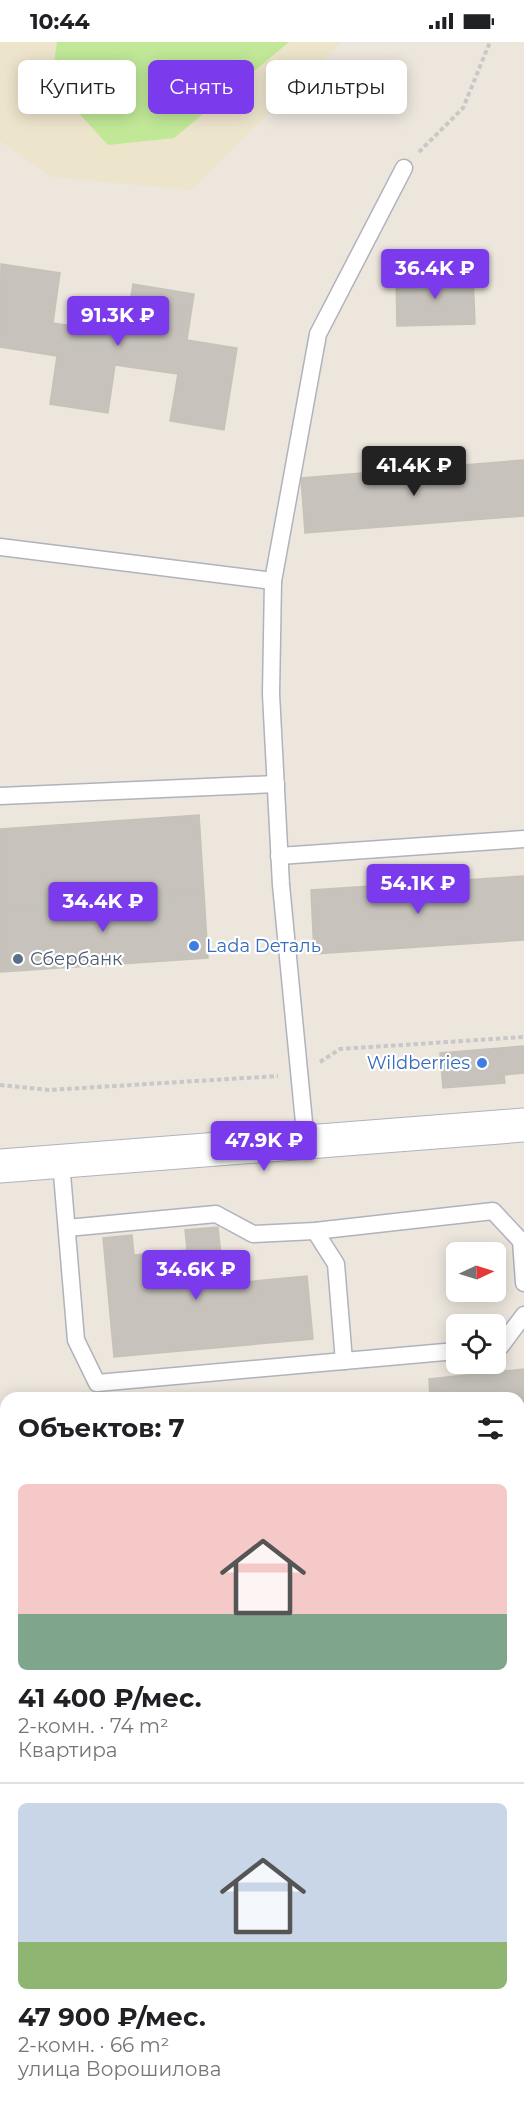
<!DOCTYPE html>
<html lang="ru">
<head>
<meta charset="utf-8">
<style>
  body { margin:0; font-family:Montserrat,sans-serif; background:#f6f6f6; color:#202124; height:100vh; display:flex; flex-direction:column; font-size:22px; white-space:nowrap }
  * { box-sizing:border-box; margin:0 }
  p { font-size:20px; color:#757577 }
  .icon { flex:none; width:33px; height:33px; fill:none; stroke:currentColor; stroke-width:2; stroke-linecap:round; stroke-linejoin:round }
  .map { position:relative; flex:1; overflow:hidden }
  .details { position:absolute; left:0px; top:1350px; width:525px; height:722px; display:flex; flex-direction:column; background:#fff; border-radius:18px 18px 0 0; box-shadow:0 3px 15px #0003 }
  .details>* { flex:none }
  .banner { position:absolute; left:18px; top:18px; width:489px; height:54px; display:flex; gap:12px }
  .needle { width:39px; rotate:86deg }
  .fabs { position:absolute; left:446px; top:1200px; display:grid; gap:12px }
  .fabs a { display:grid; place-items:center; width:60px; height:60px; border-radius:9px; background:#fff; box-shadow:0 3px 15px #0003; font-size:30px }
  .price { position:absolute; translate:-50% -51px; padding:0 14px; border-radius:6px; background:#7c3aed; color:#fff; font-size:20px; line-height:39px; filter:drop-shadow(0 2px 3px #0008) }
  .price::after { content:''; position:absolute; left:50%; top:36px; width:18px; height:14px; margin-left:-9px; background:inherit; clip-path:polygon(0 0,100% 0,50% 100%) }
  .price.current { background:#222; color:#fff }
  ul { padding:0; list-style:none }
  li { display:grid; align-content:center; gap:12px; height:318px; padding:0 18px }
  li+li { border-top:2px solid #e0e0e0 }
  li span { display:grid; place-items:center; height:186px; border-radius:9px; color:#555 }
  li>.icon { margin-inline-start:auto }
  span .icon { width:108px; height:108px; fill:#fffc; stroke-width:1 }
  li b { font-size:26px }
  h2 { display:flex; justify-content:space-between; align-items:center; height:72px; padding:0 18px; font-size:26px }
  .pill { padding:0 21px; border-radius:9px; background:#fff; box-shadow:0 3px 15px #0003; font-size:21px; line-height:54px }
  .pill.current { background:#7c3aed; color:#fff }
  .status { display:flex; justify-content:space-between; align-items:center; height:42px; padding:0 30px; background:#fff; direction:ltr }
  .status svg { height:16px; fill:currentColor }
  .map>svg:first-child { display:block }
</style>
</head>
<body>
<div class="status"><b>10:44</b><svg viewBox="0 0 49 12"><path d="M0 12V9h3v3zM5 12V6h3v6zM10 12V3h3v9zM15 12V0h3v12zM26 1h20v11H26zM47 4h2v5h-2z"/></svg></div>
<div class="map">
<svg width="524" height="2071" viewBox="0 0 524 2071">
  <rect width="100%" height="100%" fill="#ece6dd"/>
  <!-- education -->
  <path fill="#ede4cc" d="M 0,0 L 342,0 L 191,148 L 52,135 L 0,99 Z"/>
  <!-- green -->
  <path fill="#aee19b" d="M 6,1682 L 6,2066 L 494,2066 L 496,2071 L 0,2071 L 0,1683 Z"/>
  <!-- pitch -->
  <path fill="#c0e897" d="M 57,0 L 289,0 L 174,96 L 108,103 L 51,41 Z"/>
  <!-- building -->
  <g fill="#c7c3bc" stroke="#c7c2b6" stroke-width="1.5">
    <path d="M 1,222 L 60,231 L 53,281 L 125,292 L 133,242 L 194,252 L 187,298 L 237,306 L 224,388 L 170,379 L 178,332 L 115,323 L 108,371 L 50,362 L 57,314 L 0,305 Z"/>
    <path d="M 473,231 L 475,282 L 397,284 L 396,233 Z"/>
    <path d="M 524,418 L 524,474 L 305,491 L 301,436 Z"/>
    <path d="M 199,773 L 204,852 L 0,865 L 0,787 Z"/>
    <path d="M 524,834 L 524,898 L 314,912 L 311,848 Z"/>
    <path d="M 204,852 L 208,916 L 0,930 L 0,865 Z"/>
    <path d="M 524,1004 L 524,1031 L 504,1033 L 505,1041 L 443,1046 L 440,1011 Z"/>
    <path d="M 218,1185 L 224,1242 L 307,1234 L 313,1297 L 114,1315 L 103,1196 L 132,1193 L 134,1213 L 187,1208 L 185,1188 Z"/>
    <path d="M 524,1327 L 524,1388 L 519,1388 L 519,1356 L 430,1356 L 429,1337 Z"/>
    <path d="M 241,1351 L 241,1356 L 153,1356 Z"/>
    <rect x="519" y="1636" width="5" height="67"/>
  </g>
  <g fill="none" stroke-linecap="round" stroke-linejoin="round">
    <!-- lane casing -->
    <g stroke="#b0b2bd" stroke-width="19">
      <g id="lane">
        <path d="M 0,505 L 273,539"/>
        <path d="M 0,754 L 276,742"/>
        <path d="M 279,814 L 524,797"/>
        <path d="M 306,1101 L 281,843 L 271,652 L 273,539 L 318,292 L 404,126"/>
        <path d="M 61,1120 L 76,1298 L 97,1341 L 456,1309"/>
        <path d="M 67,1186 L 216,1172 L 253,1192 L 315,1189 L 493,1169 L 521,1199 L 524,1241"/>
        <path d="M 315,1189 L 336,1222 L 344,1319"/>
        <path d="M 495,1306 L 500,1305 L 524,1273"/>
        <path d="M 519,1812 L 524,1806"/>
        <path d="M 519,2056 L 523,2071"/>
      </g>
    </g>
    <!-- street casing -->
    <g stroke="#b0b2bd" stroke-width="35">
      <path id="street" d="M 0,1774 L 6,1773"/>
    </g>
    <!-- secondary casing -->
    <g stroke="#b0b2bd" stroke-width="35">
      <path id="secondary" d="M 0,1124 L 524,1083"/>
    </g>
    <!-- path -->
    <g stroke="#c8c8c8" stroke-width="4" stroke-dasharray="4.5 3" stroke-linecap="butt">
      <path d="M 419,110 L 463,66 L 490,0"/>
      <path d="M 320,1020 L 340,1007 L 524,995"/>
      <path d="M 0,1043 L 49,1048 L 278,1034"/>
    </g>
    <!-- lane -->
    <use href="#lane" stroke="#fff" stroke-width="16"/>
    <!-- street -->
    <use href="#street" stroke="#fff" stroke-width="33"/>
    <!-- secondary -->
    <use href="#secondary" stroke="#fff" stroke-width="33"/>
    <!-- rail casing -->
    <g stroke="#9fa1b4" stroke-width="7">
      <g id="rail">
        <path d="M 519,1459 L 524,1458"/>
        <path d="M 0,1502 L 6,1502"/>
        <path d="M 519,1524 L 524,1524"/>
        <path d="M 0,1563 L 6,1563"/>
        <path d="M 0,1621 L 6,1620"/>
      </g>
    </g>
    <!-- rail -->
    <use href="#rail" stroke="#fff" stroke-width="4.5" stroke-dasharray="14" stroke-linecap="butt"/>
  </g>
  <!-- markers -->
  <g fill="#3f7fe0" stroke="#fff" stroke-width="2">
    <circle cx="194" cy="904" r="6"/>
    <circle cx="482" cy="1021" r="6"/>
  </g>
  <circle fill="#5c6f8a" stroke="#fff" stroke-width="2" cx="18" cy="917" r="6"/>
  <g text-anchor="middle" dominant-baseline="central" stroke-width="4.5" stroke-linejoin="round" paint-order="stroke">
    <!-- shop labels -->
    <g font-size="18" fill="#366cbe" stroke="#fff" text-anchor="start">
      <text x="206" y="904">Lada Dеталь</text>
      <text x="470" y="1021" text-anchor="end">Wildberries</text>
    </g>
    <!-- service labels -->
    <g font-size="18" fill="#4e5e75" stroke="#fff" text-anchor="start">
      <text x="30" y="917">Сбербанк</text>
    </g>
  </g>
</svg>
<div class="fabs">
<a><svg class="needle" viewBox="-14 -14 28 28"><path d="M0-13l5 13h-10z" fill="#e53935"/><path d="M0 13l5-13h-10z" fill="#757577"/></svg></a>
<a><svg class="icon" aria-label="locate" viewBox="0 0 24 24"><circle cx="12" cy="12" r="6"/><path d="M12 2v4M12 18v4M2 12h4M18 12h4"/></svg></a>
</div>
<b class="price" style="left:435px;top:258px">36.4K ₽</b>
<b class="price" style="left:118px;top:305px">91.3K ₽</b>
<b class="price current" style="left:414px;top:455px">41.4K ₽</b>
<b class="price" style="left:418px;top:873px">54.1K ₽</b>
<b class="price" style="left:103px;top:891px">34.4K ₽</b>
<b class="price" style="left:264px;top:1130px">47.9K ₽</b>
<b class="price" style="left:196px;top:1259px">34.6K ₽</b>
<div class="banner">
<a class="pill">Купить</a>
<a class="pill current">Снять</a>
<a class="pill">Фильтры</a>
</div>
<section class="details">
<h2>Объектов: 7<svg class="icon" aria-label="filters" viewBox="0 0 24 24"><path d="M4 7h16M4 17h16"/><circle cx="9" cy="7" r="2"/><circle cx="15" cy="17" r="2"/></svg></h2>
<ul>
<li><span style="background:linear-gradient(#f6c9c9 70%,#7fa58c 0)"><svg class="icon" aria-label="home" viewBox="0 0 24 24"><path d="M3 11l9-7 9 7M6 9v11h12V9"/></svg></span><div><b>41 400 ₽/мес.</b><p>2-комн. · 74 m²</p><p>Квартира</p></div></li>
<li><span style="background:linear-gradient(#c9d6e8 75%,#8fb573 0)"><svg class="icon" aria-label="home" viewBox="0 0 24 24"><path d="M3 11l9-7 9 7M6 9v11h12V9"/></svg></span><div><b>47 900 ₽/мес.</b><p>2-комн. · 66 m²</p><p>улица Ворошилова</p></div></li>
</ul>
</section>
</div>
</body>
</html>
